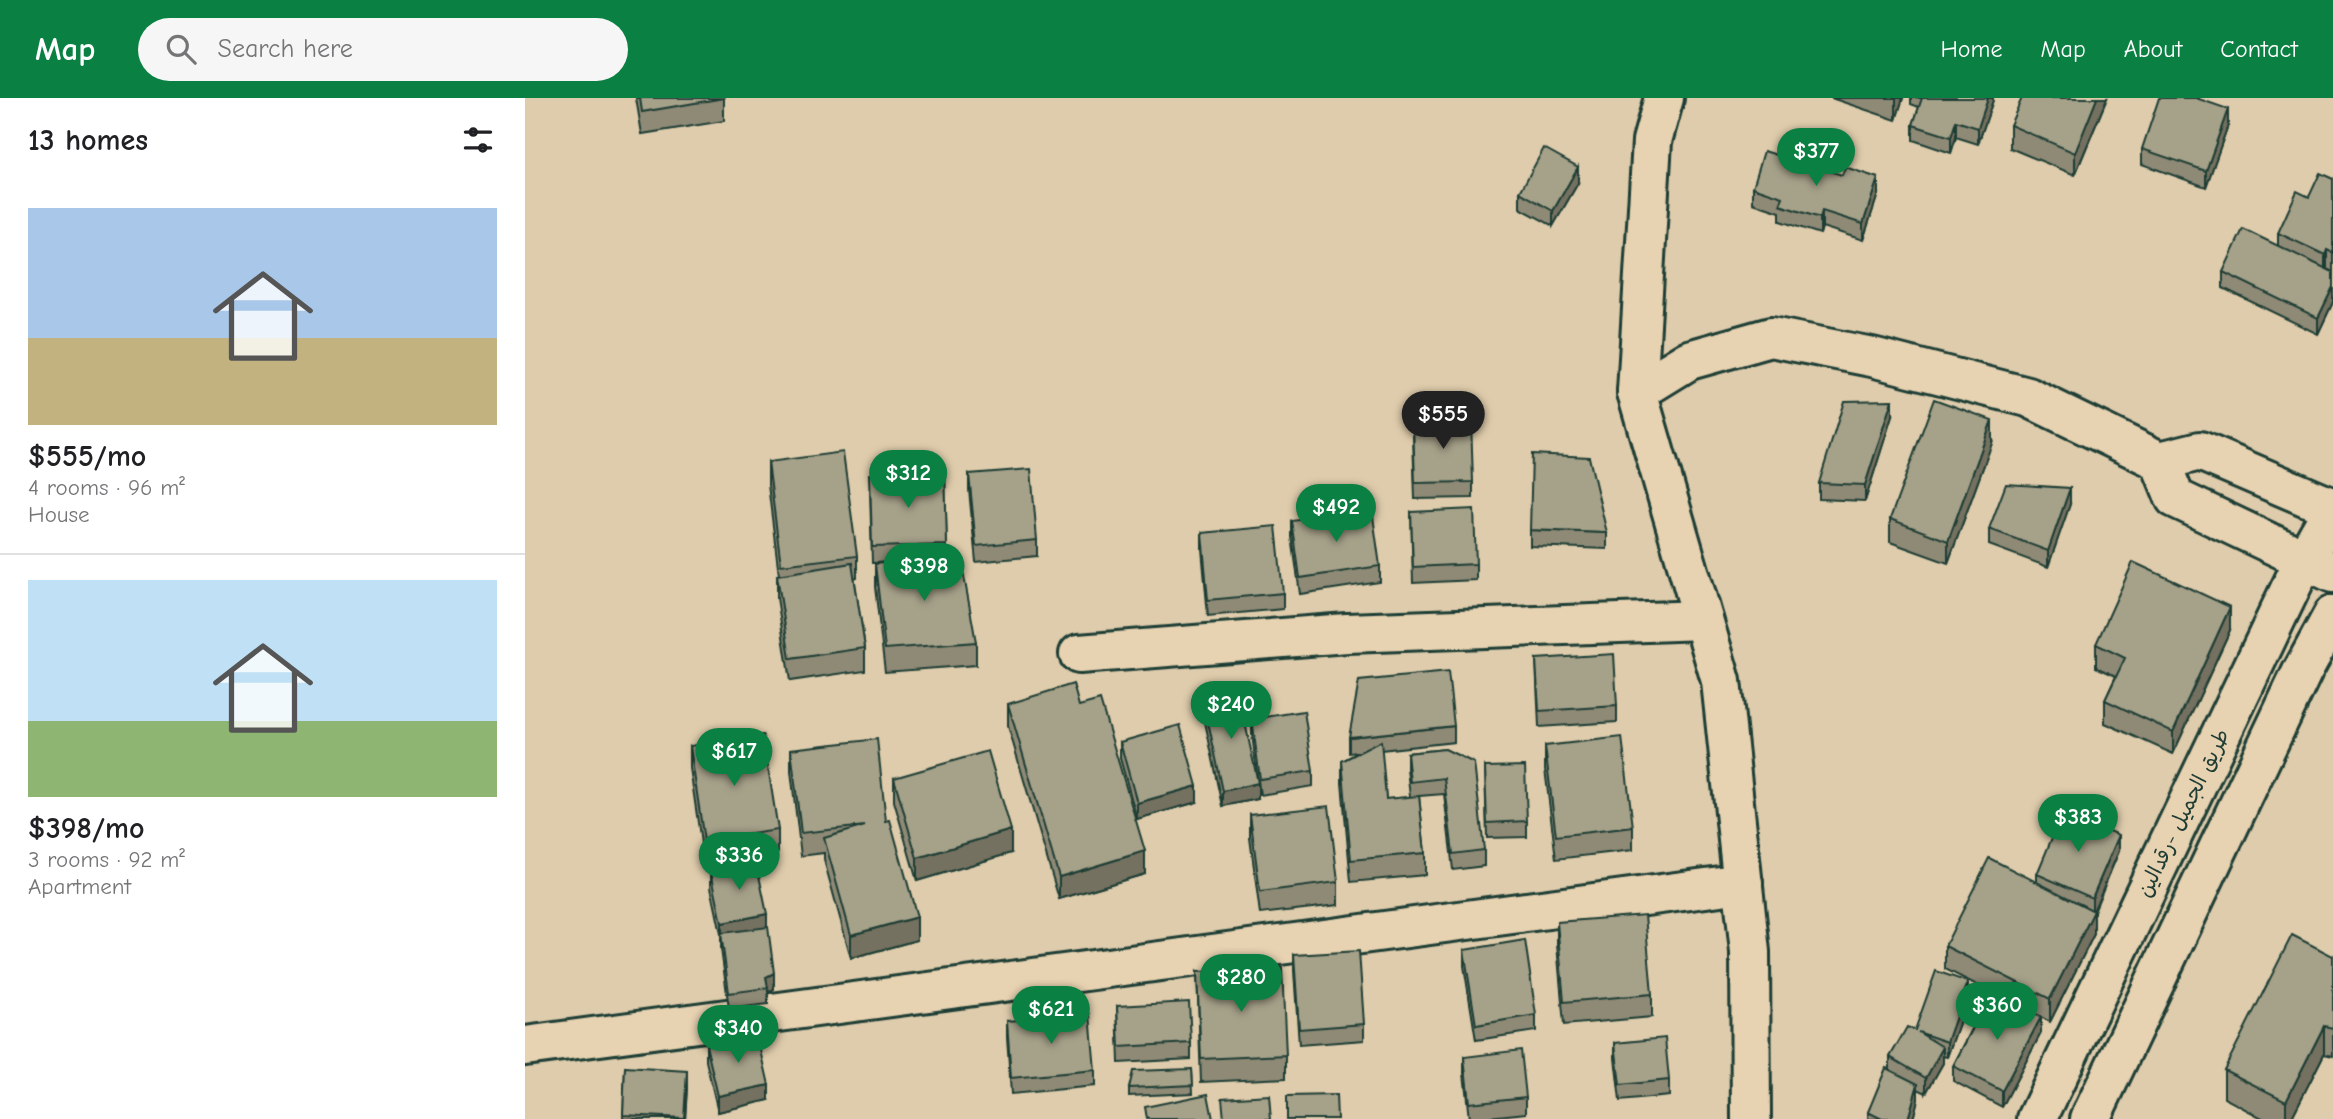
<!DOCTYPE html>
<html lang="en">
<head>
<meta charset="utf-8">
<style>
  body { margin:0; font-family:"Comic Neue","Playpen Sans Arabic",sans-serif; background:#f6f6f6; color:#202124; height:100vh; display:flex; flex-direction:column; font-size:26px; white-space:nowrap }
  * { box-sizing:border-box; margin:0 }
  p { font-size:23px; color:#757577 }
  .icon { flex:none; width:38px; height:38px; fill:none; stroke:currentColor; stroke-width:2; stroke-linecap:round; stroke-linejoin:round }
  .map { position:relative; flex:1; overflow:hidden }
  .side { display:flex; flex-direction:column; background:#fff; width:525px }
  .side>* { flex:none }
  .price { position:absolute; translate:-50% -60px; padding:0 16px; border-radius:24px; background:#0b8043; color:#fff; font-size:23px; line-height:46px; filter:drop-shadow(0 2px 4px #0008) }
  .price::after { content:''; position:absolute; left:50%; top:42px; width:21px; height:16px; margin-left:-10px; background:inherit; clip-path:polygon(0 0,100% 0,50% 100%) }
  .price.active { background:#222; color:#fff }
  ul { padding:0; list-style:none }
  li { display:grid; align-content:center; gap:14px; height:371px; padding:0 28px }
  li+li { border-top:2px solid #e0e0e0 }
  li span { display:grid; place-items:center; height:217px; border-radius:0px; color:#555 }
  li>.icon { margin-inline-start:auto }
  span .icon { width:126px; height:126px; fill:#fffc; stroke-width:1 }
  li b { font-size:30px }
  h2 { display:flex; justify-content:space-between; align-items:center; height:84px; padding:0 28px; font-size:30px }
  header { display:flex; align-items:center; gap:42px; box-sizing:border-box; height:98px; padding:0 35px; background:#0b8043; color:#fff }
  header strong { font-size:33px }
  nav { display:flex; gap:38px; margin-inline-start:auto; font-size:24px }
  .search { width:490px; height:63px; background:#f6f6f6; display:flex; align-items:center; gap:18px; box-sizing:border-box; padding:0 24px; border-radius:38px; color:#757577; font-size:26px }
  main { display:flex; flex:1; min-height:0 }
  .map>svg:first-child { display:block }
</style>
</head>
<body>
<header>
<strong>Map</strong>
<div class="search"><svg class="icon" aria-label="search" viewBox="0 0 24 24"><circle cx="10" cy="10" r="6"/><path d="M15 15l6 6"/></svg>Search here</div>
<nav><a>Home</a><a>Map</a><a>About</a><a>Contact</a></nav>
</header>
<main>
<section class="side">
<h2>13 homes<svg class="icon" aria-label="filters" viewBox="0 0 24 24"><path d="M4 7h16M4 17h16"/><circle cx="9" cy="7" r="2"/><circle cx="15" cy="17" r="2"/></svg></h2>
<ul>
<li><span style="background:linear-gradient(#a9c7e8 60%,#c2b280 0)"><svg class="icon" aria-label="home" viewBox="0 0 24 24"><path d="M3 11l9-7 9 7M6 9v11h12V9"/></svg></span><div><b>$555/mo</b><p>4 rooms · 96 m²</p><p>House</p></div></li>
<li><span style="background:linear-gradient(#bfe0f5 65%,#8fb573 0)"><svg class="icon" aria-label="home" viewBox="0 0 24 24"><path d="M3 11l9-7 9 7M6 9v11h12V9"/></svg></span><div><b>$398/mo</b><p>3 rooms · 92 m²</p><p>Apartment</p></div></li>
</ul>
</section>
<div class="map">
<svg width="1808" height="1021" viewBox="0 0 1808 1021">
  <rect width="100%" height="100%" fill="#dfccac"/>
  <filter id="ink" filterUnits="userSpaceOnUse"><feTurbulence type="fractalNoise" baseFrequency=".0143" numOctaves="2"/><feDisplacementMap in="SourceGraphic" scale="14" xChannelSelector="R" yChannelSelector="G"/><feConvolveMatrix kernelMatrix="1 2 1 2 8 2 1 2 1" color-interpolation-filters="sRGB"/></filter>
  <g filter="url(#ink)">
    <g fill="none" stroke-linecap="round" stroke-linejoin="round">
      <!-- minor casing -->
      <g stroke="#1f3d34" stroke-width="44">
        <g id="minor">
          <path d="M 1139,0 L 1127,43 L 1112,294 L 1196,583 L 1225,854 L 1226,1021"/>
          <path d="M 1112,294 L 1164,262 L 1246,239 L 1347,259 L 1503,299 L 1635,363 L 1675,353 L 1808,410"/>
          <path d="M 1635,363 L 1650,400 L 1808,475"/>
          <path d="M 554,556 L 822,535 L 1178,522"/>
          <path d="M 0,948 L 1218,785"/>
        </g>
      </g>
      <!-- major casing -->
      <g stroke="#1f3d34" stroke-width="44">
        <g id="major">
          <path d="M 1512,1021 L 1780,460 L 1808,411"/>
          <path d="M 1565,1021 L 1777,574 L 1808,517"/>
        </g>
      </g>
      <!-- minor -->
      <use href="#minor" stroke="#e7d2b1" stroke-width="38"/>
      <!-- major -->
      <use href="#major" stroke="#e7d2b1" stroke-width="38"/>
    </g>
    <!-- wall -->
    <g fill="#8f8a76" stroke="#1f3d34" stroke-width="2">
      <path d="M 111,0 L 199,0 L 199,23 L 117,36 Z"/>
      <path d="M 1306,0 L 1378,0 L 1371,22 Z"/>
      <path d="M 1386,0 L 1468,0 L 1468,2 L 1453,46 L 1431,39 L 1426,55 L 1388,42 L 1388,27 L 1394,9 L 1386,6 Z"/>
      <path d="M 1582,0 L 1550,77 L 1485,50 L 1485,27 Z"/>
      <path d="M 1674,0 L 1674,1 L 1703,27 L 1681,89 L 1617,66 L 1617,51 Z"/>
      <path d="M 1808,81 L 1808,204 L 1793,236 L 1698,190 L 1698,174 L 1753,147 L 1753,135 L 1784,99 Z"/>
      <path d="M 1053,85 L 1028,128 L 995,110 L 995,94 Z"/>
      <path d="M 1228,89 L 1353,96 L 1338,142 L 1297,129 L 1295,136 L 1255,123 L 1255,114 L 1228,105 Z"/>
      <path d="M 1367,318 L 1340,403 L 1294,401 L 1294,385 Z"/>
      <path d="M 888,339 L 948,384 L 948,400 L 890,401 Z"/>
      <path d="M 1467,345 L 1423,465 L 1365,444 L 1365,421 Z"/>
      <path d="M 243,364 L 332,458 L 332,480 L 329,481 L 340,550 L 340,572 L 265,583 L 252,500 L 252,477 L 254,477 L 243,387 Z"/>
      <path d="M 420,374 L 422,457 L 451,544 L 451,567 L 360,574 L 350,489 L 350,466 L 366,464 L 347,465 L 345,392 Z"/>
      <path d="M 444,376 L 512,442 L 512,458 L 451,464 L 444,392 Z"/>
      <path d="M 1545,406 L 1523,469 L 1464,447 L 1464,431 Z"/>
      <path d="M 886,414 L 951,466 L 951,482 L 888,485 Z"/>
      <path d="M 767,423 L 855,468 L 855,484 L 775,496 L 767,439 Z"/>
      <path d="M 1005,432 L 1082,435 L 1082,451 L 1005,448 Z"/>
      <path d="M 677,435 L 758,495 L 758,511 L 683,518 L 677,451 Z"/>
      <path d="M 1705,532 L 1648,656 L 1580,625 L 1580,602 L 1591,578 L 1571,569 L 1571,546 Z"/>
      <path d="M 1011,561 L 1092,608 L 1092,624 L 1014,629 Z"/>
      <path d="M 678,600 L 733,701 L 698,708 L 678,615 Z"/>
      <path d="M 483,606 L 554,608 L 620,776 L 534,801 L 483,628 Z"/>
      <path d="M 727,621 L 788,673 L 788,688 L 735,697 L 727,637 Z"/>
      <path d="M 929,628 L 929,644 L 856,652 L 861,701 L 885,699 L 882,671 L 882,655 L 920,651 L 959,752 L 959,768 L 928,772 L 919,696 L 894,698 L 900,755 L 900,777 L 826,784 L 817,685 L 817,663 L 833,654 L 824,655 L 824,639 Z"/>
      <path d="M 595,644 L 672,704 L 612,721 L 595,660 Z"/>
      <path d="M 165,648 L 253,732 L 253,754 L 179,766 L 165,670 Z"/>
      <path d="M 1020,648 L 1108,729 L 1108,752 L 1031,761 L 1020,671 Z"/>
      <path d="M 266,651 L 361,723 L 392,842 L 326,860 L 299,762 L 299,755 L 276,758 L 266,673 Z"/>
      <path d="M 960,669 L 1002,723 L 1002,739 L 962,740 Z"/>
      <path d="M 369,680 L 486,755 L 392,783 L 369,703 Z"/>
      <path d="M 725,717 L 813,784 L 813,807 L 735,816 L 725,740 Z"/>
      <path d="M 1594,753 L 1569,813 L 1569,836 L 1525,924 L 1510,916 L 1516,935 L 1477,1009 L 1428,983 L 1428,968 L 1466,894 L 1420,871 L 1420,848 L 1512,784 L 1512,776 Z"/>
      <path d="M 186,773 L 242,829 L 249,891 L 243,894 L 243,906 L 204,911 L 196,851 L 196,836 L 186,789 Z"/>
      <path d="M 1032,824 L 1127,896 L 1127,919 L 1039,927 L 1032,847 Z"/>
      <path d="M 939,852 L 1011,917 L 1011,933 L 951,942 L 939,868 Z"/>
      <path d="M 769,857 L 839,926 L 839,942 L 774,947 L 769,873 Z"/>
      <path d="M 1808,858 L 1808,958 L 1799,956 L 1766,1021 L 1739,1021 L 1699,1000 L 1699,972 Z"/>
      <path d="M 672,874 L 761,957 L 761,980 L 676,984 Z"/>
      <path d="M 1443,900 L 1422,959 L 1418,958 L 1418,965 L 1401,995 L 1393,991 L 1393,1001 L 1388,1021 L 1343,1021 L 1343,1014 L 1365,972 L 1365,959 L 1390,932 Z"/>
      <path d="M 592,908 L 666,945 L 666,961 L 594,965 Z"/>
      <path d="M 482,923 L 570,972 L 570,988 L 486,996 L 482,939 Z"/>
      <path d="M 1090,945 L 1144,982 L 1144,998 L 1095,1003 L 1090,960 Z"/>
      <path d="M 181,947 L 244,1002 L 193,1014 L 181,963 Z"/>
      <path d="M 939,959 L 1001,999 L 1001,1015 L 944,1021 L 939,975 Z"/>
      <path d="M 100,969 L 162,989 L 160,1021 L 98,1021 Z"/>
      <path d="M 667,971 L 668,995 L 604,998 L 604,990 Z"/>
    </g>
    <!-- shaded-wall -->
    <g fill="#747160" stroke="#1f3d34" stroke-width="2">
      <path d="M 1371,0 L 1378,0 L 1371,22 Z"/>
      <path d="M 1463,0 L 1468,0 L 1468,2 L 1453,46 L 1453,30 Z"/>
      <path d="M 1572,0 L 1582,0 L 1550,77 L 1550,55 Z"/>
      <path d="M 1703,11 L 1703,27 L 1681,89 L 1681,73 Z"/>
      <path d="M 1431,23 L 1431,39 L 1426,55 L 1426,39 Z"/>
      <path d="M 1053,69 L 1053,85 L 1028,128 L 1028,113 Z"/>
      <path d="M 1353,80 L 1353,96 L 1338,142 L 1338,126 Z"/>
      <path d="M 1297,113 L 1297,129 L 1295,136 L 1295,120 Z"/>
      <path d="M 1802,152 L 1802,175 L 1800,180 L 1800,157 Z"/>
      <path d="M 1808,189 L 1808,204 L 1793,236 L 1793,220 Z"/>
      <path d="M 1367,302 L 1367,318 L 1340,403 L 1340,387 Z"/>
      <path d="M 1467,322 L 1467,345 L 1423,465 L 1423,443 Z"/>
      <path d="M 1545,390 L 1545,406 L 1523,469 L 1523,453 Z"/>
      <path d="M 1705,509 L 1705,532 L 1648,656 L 1648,634 Z"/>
      <path d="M 733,685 L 733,701 L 698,708 L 698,693 Z"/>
      <path d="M 672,688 L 672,704 L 612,721 L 612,705 Z"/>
      <path d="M 486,732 L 486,755 L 392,783 L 392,760 Z"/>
      <path d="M 1594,737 L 1594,753 L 1567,816 L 1567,800 Z"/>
      <path d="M 620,753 L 620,776 L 534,801 L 534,779 Z"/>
      <path d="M 1569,813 L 1569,836 L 1525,924 L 1525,901 Z"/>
      <path d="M 242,816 L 242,832 L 197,841 L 197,825 Z"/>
      <path d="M 392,819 L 392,842 L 326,860 L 326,837 Z"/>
      <path d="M 249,875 L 249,891 L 243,894 L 241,879 Z"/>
      <path d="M 1443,884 L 1443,900 L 1422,959 L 1422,944 Z"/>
      <path d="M 1516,919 L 1516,935 L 1477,1009 L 1477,993 Z"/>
      <path d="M 1799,928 L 1799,956 L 1766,1021 L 1761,1021 L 1761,1003 Z"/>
      <path d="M 1418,949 L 1418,965 L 1401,995 L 1401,980 Z"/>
      <path d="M 162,973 L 162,989 L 160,1021 L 159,1021 Z"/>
      <path d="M 1393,986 L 1393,1001 L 1388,1021 L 1383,1021 Z"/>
      <path d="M 244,987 L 244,1002 L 193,1014 L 193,998 Z"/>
    </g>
    <!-- building -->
    <g fill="#a6a189" stroke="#1f3d34" stroke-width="2">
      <path d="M 115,0 L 199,0 L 117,14 Z"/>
      <path d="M 1397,0 L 1463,0 L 1453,30 L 1431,23 L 1426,39 L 1388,27 Z"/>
      <path d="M 1497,0 L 1572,0 L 1550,55 L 1485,27 Z"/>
      <path d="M 1634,0 L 1671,0 L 1703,11 L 1681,73 L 1617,51 Z"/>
      <path d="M 1019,50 L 1053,69 L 1028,113 L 995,94 Z"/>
      <path d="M 1239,53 L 1317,77 L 1320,69 L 1353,80 L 1338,126 L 1297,113 L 1295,120 L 1255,107 L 1258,99 L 1228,89 Z"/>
      <path d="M 1795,75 L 1808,81 L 1808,155 L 1802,152 L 1800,157 L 1753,135 L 1772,93 L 1784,99 Z"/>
      <path d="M 1718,131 L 1808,174 L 1808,189 L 1793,220 L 1698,174 Z"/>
      <path d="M 1409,301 L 1467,322 L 1423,443 L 1365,421 Z"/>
      <path d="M 1367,302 L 1340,387 L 1294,385 L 1319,303 Z"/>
      <path d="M 946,321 L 948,384 L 890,385 L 888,323 Z"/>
      <path d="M 318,354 L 332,458 L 256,467 L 243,364 Z"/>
      <path d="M 1007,356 L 1064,359 L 1082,435 L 1005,432 Z"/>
      <path d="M 506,371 L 512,442 L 451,448 L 444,376 Z"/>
      <path d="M 420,374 L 422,447 L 347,449 L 345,376 Z"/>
      <path d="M 1481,386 L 1545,390 L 1523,453 L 1464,431 Z"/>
      <path d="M 847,411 L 855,468 L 775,480 L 767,423 Z"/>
      <path d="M 949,411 L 951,466 L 888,469 L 886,414 Z"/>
      <path d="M 751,428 L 758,495 L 683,502 L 677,435 Z"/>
      <path d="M 435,456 L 451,544 L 360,551 L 350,466 Z"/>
      <path d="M 1608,464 L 1705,509 L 1648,634 L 1580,602 L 1600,560 L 1571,546 Z"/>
      <path d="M 327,465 L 340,550 L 265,561 L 252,477 Z"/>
      <path d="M 1089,556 L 1092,608 L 1014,613 L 1011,561 Z"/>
      <path d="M 923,574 L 929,628 L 824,639 L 834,583 Z"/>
      <path d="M 548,586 L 554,608 L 575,602 L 620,753 L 534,779 L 483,606 Z"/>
      <path d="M 713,592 L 733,685 L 698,693 L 678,600 Z"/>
      <path d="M 779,613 L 788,673 L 735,681 L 727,621 Z"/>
      <path d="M 655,627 L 672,688 L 612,705 L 595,644 Z"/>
      <path d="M 238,637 L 253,732 L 179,743 L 165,648 Z"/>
      <path d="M 1097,639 L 1108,729 L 1031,738 L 1020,648 Z"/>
      <path d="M 352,641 L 361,723 L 365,722 L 392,819 L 326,837 L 299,740 L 340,728 L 276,735 L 266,651 Z"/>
      <path d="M 856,643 L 861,701 L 894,698 L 900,755 L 826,762 L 817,663 Z"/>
      <path d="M 920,651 L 949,665 L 959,752 L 928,756 L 919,680 L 885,684 L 882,655 Z"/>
      <path d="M 463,653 L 486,732 L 392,760 L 369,680 Z"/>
      <path d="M 1000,668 L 1002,723 L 962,725 L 960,669 Z"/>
      <path d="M 804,708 L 813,784 L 735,794 L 725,717 Z"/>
      <path d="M 1538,713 L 1594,737 L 1567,800 L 1512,776 Z"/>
      <path d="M 1464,760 L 1569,813 L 1525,901 L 1420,848 Z"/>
      <path d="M 231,763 L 242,816 L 197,825 L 186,773 Z"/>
      <path d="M 1120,817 L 1127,896 L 1039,904 L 1032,824 Z"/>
      <path d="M 243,829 L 249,875 L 241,879 L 243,890 L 204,895 L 196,835 Z"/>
      <path d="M 1767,837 L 1808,858 L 1808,930 L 1799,928 L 1761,1003 L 1699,972 Z"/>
      <path d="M 1000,842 L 1011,917 L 951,927 L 939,852 Z"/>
      <path d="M 834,853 L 839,926 L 774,931 L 769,857 Z"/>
      <path d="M 757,870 L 761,957 L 676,961 L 672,874 Z"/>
      <path d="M 1411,873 L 1443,884 L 1422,944 L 1393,934 L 1418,949 L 1401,980 L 1365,959 L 1382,929 L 1390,932 Z"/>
      <path d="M 1467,894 L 1516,919 L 1477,993 L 1428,968 Z"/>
      <path d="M 664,904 L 666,945 L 594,949 L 592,908 Z"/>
      <path d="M 565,916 L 570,972 L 486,980 L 482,923 Z"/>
      <path d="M 232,935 L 244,987 L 193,998 L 181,947 Z"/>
      <path d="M 1140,940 L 1144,982 L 1095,987 L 1090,945 Z"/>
      <path d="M 996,952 L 1001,999 L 944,1005 L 939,959 Z"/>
      <path d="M 100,969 L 162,973 L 159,1020 L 98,1017 Z"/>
      <path d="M 1361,970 L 1393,986 L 1383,1021 L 1357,1021 L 1343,1014 Z"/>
      <path d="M 667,971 L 668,987 L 604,990 L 608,973 Z"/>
      <path d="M 683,996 L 688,1021 L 622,1021 L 620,1009 Z"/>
      <path d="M 744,997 L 746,1021 L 699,1021 L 697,1000 Z"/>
      <path d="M 811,997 L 812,1021 L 762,1021 L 762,998 Z"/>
    </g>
  </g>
  <g text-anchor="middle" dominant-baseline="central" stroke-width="5" stroke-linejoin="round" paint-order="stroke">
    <!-- street labels -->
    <g font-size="21" fill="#1f3d34" stroke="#e7d2b1">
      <text transform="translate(1658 715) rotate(-64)">طريق الجميل -رقدالين</text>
    </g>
  </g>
</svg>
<b class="price" style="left:1291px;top:90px">$377</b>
<b class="price active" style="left:918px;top:353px">$555</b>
<b class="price" style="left:383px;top:412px">$312</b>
<b class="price" style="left:811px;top:446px">$492</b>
<b class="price" style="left:399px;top:505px">$398</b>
<b class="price" style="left:706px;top:643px">$240</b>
<b class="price" style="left:209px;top:690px">$617</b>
<b class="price" style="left:1553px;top:756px">$383</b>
<b class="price" style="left:214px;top:794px">$336</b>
<b class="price" style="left:716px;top:916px">$280</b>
<b class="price" style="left:1472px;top:944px">$360</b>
<b class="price" style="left:526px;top:948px">$621</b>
<b class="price" style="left:213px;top:967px">$340</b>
</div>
</main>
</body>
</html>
